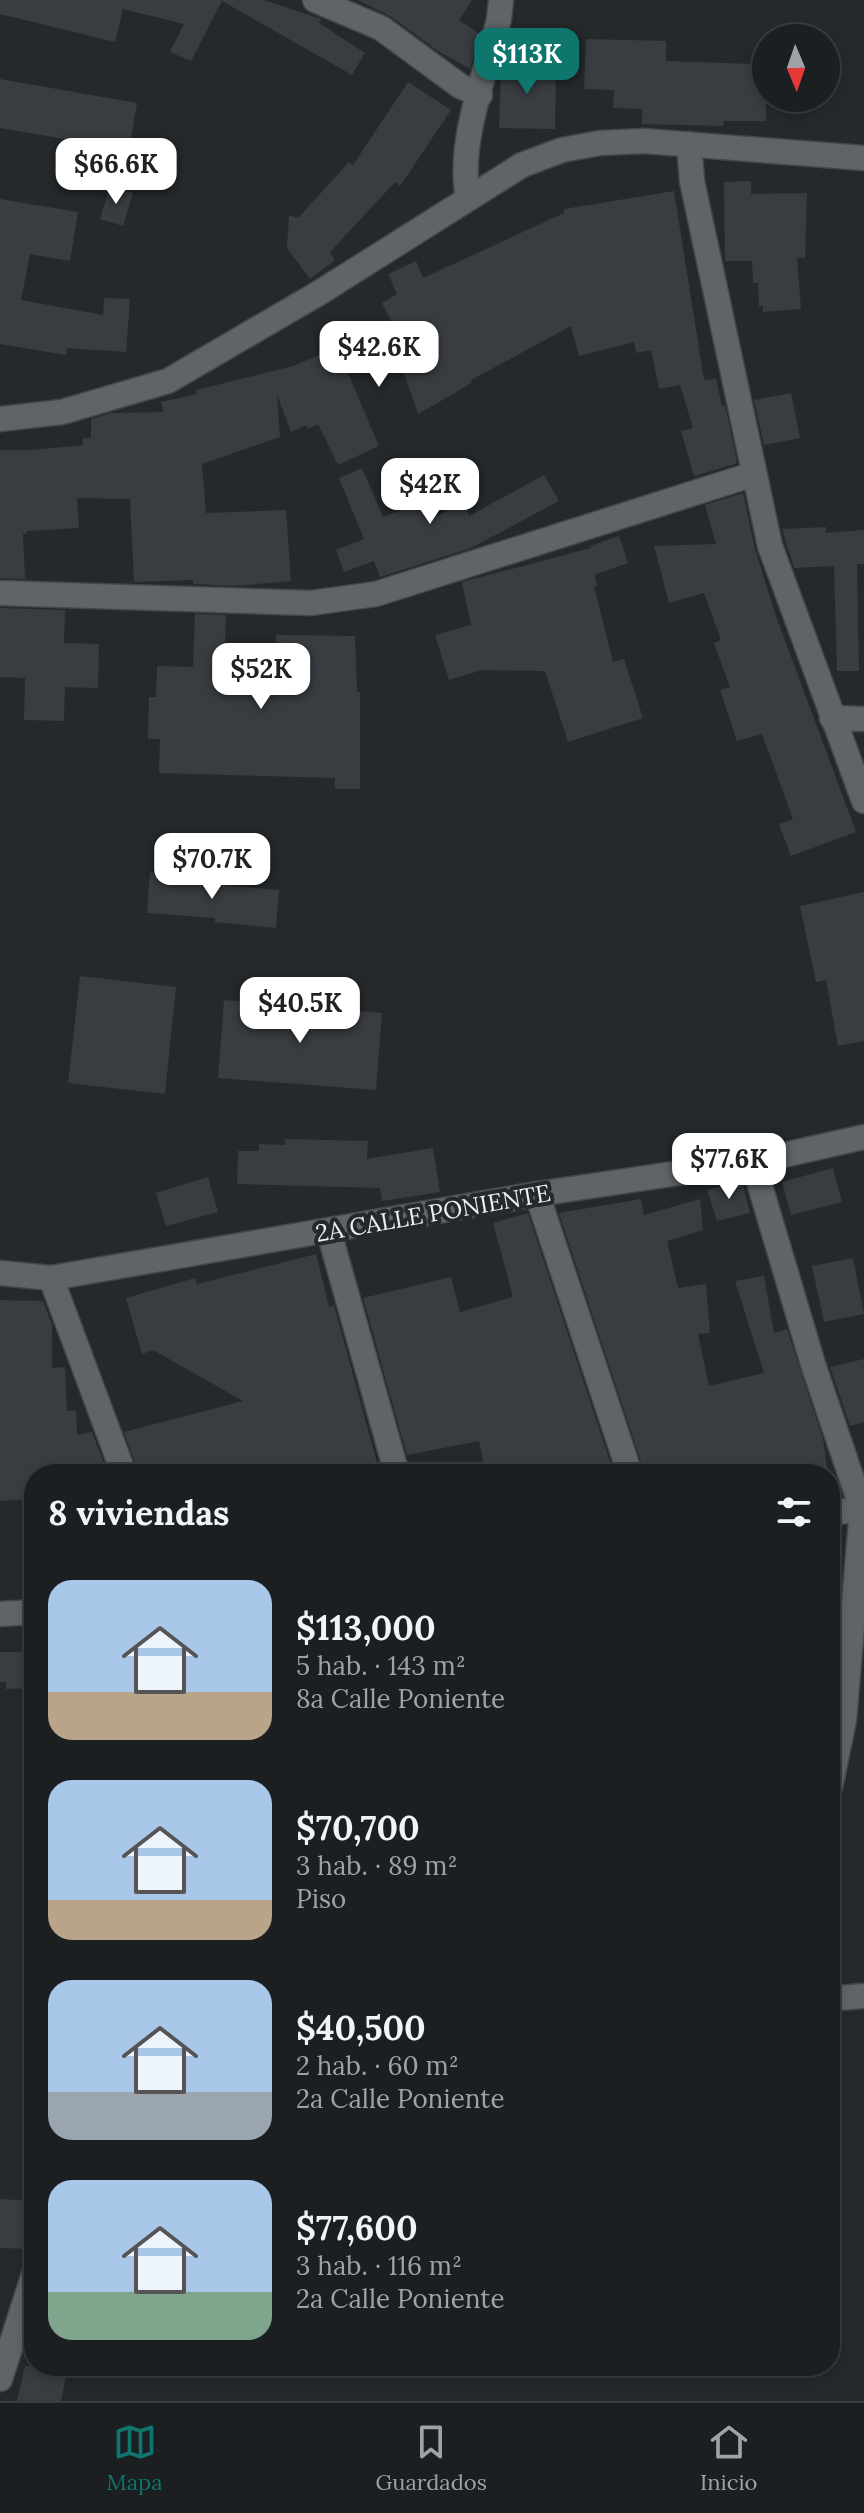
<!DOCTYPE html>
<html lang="es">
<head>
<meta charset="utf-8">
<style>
  body { margin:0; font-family:Lora,serif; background:#292c2e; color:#f1f3f6; height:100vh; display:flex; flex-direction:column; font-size:30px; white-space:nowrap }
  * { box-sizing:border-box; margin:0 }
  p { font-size:26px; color:#a0a2a5 }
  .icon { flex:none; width:44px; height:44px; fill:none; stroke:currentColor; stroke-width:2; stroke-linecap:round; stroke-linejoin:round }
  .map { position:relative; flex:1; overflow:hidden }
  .side { position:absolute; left:24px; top:1464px; width:816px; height:912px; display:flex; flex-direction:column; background:#1c1f21; border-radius:32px; box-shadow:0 4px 12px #0003,0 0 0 2px #3a3d3f }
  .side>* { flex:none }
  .needle { width:52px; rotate:178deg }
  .tools { position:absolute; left:752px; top:24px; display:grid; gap:16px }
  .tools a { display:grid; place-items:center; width:88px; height:88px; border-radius:50%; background:#1c1f21; box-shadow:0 4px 12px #0003,0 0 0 2px #3a3d3f; font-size:40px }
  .price { position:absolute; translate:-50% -68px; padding:0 18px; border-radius:16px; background:#fff; color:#222; font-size:26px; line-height:52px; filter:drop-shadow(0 2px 4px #0008) }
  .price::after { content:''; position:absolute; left:50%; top:48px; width:24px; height:18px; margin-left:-12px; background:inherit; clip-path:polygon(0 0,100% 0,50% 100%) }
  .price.selected { background:#0f766e; color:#fff }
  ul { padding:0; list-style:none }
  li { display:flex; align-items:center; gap:24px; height:200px; padding:0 24px }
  li span { display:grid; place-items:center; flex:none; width:224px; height:160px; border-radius:24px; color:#555 }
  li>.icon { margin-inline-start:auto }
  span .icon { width:96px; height:96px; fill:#fffc; stroke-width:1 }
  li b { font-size:34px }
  h2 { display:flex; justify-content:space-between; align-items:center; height:96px; padding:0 24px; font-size:34px }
  .dock { display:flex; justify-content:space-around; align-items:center; height:112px; border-top:2px solid #3a3d3f; background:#1c1f21; font-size:22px; color:#a0a2a5 }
  .dock a { display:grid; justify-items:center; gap:4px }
  .dock .selected { color:#0f766e }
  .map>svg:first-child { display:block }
</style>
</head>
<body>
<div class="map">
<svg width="864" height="2401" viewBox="0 0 864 2401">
  <rect width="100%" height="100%" fill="#25292c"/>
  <!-- building -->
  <g fill="#393d41">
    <path d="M 0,0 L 264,0 L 321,19 L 319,23 L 365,53 L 352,75 L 222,1 L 191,61 L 170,52 L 184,24 L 123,9 L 115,42 L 0,14 Z"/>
    <path d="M 358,0 L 472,0 L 459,20 L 480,34 L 470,69 L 438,51 L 390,16 Z"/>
    <path d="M 586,39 L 666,41 L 666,61 L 753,64 L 753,81 L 766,81 L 766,121 L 724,121 L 723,126 L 642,124 L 642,109 L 613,108 L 614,90 L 584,89 Z"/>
    <path d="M 506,51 L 528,65 L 528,69 L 556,70 L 555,129 L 499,128 L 501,69 Z"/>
    <path d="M 0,79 L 137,103 L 129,150 L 0,128 Z"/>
    <path d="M 408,82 L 451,110 L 400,186 L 395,182 L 330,252 L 335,260 L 310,279 L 287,248 L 289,215 L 298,218 L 349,162 L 353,165 Z"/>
    <path d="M 751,181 L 751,194 L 807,193 L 805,258 L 797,258 L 801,309 L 763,312 L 763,306 L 759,306 L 758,283 L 753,283 L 752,261 L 725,261 L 724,182 Z"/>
    <path d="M 110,186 L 133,193 L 123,226 L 100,219 Z"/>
    <path d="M 674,191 L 704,380 L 716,379 L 722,406 L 725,405 L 737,461 L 735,464 L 694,476 L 681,431 L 693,428 L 680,385 L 659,389 L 651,350 L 636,353 L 634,342 L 579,356 L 571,326 L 471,380 L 472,382 L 453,394 L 418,414 L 397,353 L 348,373 L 379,446 L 338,465 L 318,424 L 308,429 L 306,425 L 291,432 L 277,395 L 280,437 L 202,464 L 206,513 L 286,510 L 291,581 L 235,586 L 193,584 L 193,580 L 134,582 L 130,499 L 77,498 L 79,528 L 27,531 L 27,534 L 23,534 L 25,579 L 0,578 L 0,450 L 33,450 L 83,445 L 83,438 L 91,438 L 91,419 L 111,413 L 164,412 L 161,402 L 197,394 L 196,390 L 293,366 L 393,325 L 382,303 L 397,294 L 388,274 L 416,261 L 423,278 L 564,213 L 564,209 Z"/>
    <path d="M 0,199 L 78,212 L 70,261 L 30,254 L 21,300 L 103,315 L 104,298 L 130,299 L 126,352 L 67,348 L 66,355 L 0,344 Z"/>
    <path d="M 791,393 L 800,438 L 764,445 L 754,400 Z"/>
    <path d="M 362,468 L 383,517 L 423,501 L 430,518 L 464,504 L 469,516 L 544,475 L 559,501 L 471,548 L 380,577 L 374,561 L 344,572 L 336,550 L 364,539 L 339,478 Z"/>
    <path d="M 743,493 L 755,549 L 776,616 L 856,832 L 791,856 L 779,824 L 793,819 L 762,734 L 737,741 L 720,690 L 730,687 L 714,643 L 721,640 L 704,593 L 669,603 L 654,546 L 716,544 L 705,505 Z"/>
    <path d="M 826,527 L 826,533 L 864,530 L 864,564 L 857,564 L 859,671 L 837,671 L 834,566 L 794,568 L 782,529 Z"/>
    <path d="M 619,536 L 628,563 L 594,575 L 597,586 L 594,586 L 613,662 L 624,659 L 643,718 L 568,742 L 545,671 L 482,670 L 449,680 L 435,635 L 471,625 L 462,582 L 591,548 L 590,546 Z"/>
    <path d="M 0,608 L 65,610 L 64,643 L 99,644 L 98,688 L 65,687 L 64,721 L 24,720 L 25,678 L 0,677 Z"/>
    <path d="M 195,614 L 226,615 L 224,667 L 275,669 L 276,635 L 355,636 L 357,692 L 360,692 L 360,789 L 335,789 L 335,778 L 159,773 L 160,739 L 148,739 L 149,697 L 156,697 L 157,666 L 193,667 Z"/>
    <path d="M 150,872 L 190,875 L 189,882 L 279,890 L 276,928 L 215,922 L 215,918 L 147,913 Z"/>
    <path d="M 864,892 L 864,1041 L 838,1046 L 826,980 L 816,982 L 800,906 Z"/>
    <path d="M 80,976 L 176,987 L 165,1094 L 68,1083 Z"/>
    <path d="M 224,1000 L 382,1013 L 376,1090 L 218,1078 Z"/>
    <path d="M 285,1139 L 368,1141 L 367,1159 L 433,1148 L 440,1192 L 382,1201 L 380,1188 L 237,1184 L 238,1151 L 259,1151 L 259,1144 L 285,1145 Z"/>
    <path d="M 833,1168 L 842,1202 L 791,1215 L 782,1182 Z"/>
    <path d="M 208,1177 L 218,1212 L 166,1226 L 156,1193 Z"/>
    <path d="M 742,1181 L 750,1213 L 717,1221 L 707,1190 Z"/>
    <path d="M 641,1199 L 644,1215 L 700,1199 L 703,1230 L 667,1241 L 678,1288 L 706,1284 L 710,1333 L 698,1334 L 709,1386 L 764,1373 L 735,1281 L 764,1276 L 774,1333 L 787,1329 L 823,1439 L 828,1474 L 645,1474 L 559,1213 Z"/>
    <path d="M 528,1213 L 614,1474 L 486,1474 L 479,1441 L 407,1455 L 363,1298 L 451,1277 L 460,1312 L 513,1297 L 493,1223 Z"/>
    <path d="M 316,1254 L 329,1307 L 334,1305 L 380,1474 L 139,1474 L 124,1432 L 243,1401 L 153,1350 L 142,1354 L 126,1298 L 195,1278 L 197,1284 Z"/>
    <path d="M 853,1258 L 864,1314 L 824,1322 L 812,1266 Z"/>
    <path d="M 0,1300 L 43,1301 L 52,1325 L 52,1368 L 65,1367 L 67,1411 L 76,1411 L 77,1435 L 92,1432 L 108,1474 L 34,1474 L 34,1499 L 0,1501 Z"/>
    <path d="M 864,1359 L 864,1422 L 850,1426 L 830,1367 Z"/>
    <path d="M 0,1652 L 34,1652 L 34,1688 L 6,1689 L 6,1682 L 0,1682 Z"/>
    <path d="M 0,2199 L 34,2201 L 34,2249 L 0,2248 Z"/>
    <path d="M 25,2366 L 68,2366 L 61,2401 L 17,2401 Z"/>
  </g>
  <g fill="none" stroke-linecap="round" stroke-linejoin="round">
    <!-- minor casing -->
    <g stroke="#44474a" stroke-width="27">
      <g id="minor">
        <path d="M 315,0 L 381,28 L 460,86 L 480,95"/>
        <path d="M 689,144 L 692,181 L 770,546 L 864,801"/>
        <path d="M 468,197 C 457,144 486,72 499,19 L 501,0"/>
        <path d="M 0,419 L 62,412 L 168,381 L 319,293 L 522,165 L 562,150 L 600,143 L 644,141 L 864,158"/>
        <path d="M 0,593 L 311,603 L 376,594 L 754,474"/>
        <path d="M 832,718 L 864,719"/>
        <path d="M 753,1162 L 813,1364 L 862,1509 L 844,1720 L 830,1788"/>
        <path d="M 537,1194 L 630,1474"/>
        <path d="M 329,1232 L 397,1474"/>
        <path d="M 0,1273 L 51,1278 L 537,1194 L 753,1162 L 864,1137"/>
        <path d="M 51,1278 L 124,1474"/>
        <path d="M 830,1513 L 864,1509"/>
        <path d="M 0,1614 L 34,1612"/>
        <path d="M 830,1996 L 838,1998 L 864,1996"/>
        <path d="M 0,2379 L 34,2274"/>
      </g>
    </g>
    <!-- minor -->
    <use href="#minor" stroke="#606468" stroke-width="24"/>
  </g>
  <g text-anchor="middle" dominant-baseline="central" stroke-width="8" stroke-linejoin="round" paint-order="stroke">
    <!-- street labels -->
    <g font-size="24" fill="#eef0f3" stroke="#25292c">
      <text transform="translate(433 1213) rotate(-10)">2A CALLE PONIENTE</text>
    </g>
  </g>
</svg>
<div class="tools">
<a><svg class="needle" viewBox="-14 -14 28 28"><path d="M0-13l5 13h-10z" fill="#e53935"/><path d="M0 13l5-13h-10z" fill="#a0a2a5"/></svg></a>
</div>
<b class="price selected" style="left:527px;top:96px">$113K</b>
<b class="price" style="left:116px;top:206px">$66.6K</b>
<b class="price" style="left:379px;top:389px">$42.6K</b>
<b class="price" style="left:430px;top:526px">$42K</b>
<b class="price" style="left:261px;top:711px">$52K</b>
<b class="price" style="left:212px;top:901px">$70.7K</b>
<b class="price" style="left:300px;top:1045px">$40.5K</b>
<b class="price" style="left:729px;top:1201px">$77.6K</b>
<section class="side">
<h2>8 viviendas<svg class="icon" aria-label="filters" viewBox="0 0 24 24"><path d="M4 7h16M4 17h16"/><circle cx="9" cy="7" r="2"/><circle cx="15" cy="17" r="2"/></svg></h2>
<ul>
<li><span style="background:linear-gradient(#a9c7e8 70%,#b9a48a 0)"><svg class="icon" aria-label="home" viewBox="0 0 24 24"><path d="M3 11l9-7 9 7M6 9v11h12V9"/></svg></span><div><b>$113,000</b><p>5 hab. · 143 m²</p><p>8a Calle Poniente</p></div></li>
<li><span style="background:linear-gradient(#a9c7e8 75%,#b9a48a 0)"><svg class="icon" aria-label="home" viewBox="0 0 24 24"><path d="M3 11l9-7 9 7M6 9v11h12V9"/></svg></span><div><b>$70,700</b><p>3 hab. · 89 m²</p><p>Piso</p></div></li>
<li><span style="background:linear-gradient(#a9c7e8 70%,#9aa5b1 0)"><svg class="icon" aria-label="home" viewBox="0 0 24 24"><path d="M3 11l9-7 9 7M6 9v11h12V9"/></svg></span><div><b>$40,500</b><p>2 hab. · 60 m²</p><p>2a Calle Poniente</p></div></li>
<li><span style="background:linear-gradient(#a9c7e8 70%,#7fa58c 0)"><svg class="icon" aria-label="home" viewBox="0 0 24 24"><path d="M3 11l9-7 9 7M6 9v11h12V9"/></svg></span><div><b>$77,600</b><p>3 hab. · 116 m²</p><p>2a Calle Poniente</p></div></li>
</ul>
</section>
</div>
<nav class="dock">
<a class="selected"><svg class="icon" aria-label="map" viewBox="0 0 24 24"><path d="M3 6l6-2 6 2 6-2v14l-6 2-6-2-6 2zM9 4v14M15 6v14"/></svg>Mapa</a>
<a><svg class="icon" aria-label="saved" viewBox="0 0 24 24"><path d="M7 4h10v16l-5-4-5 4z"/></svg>Guardados</a>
<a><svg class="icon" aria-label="home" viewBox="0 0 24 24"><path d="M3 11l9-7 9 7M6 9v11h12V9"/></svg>Inicio</a>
</nav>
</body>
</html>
